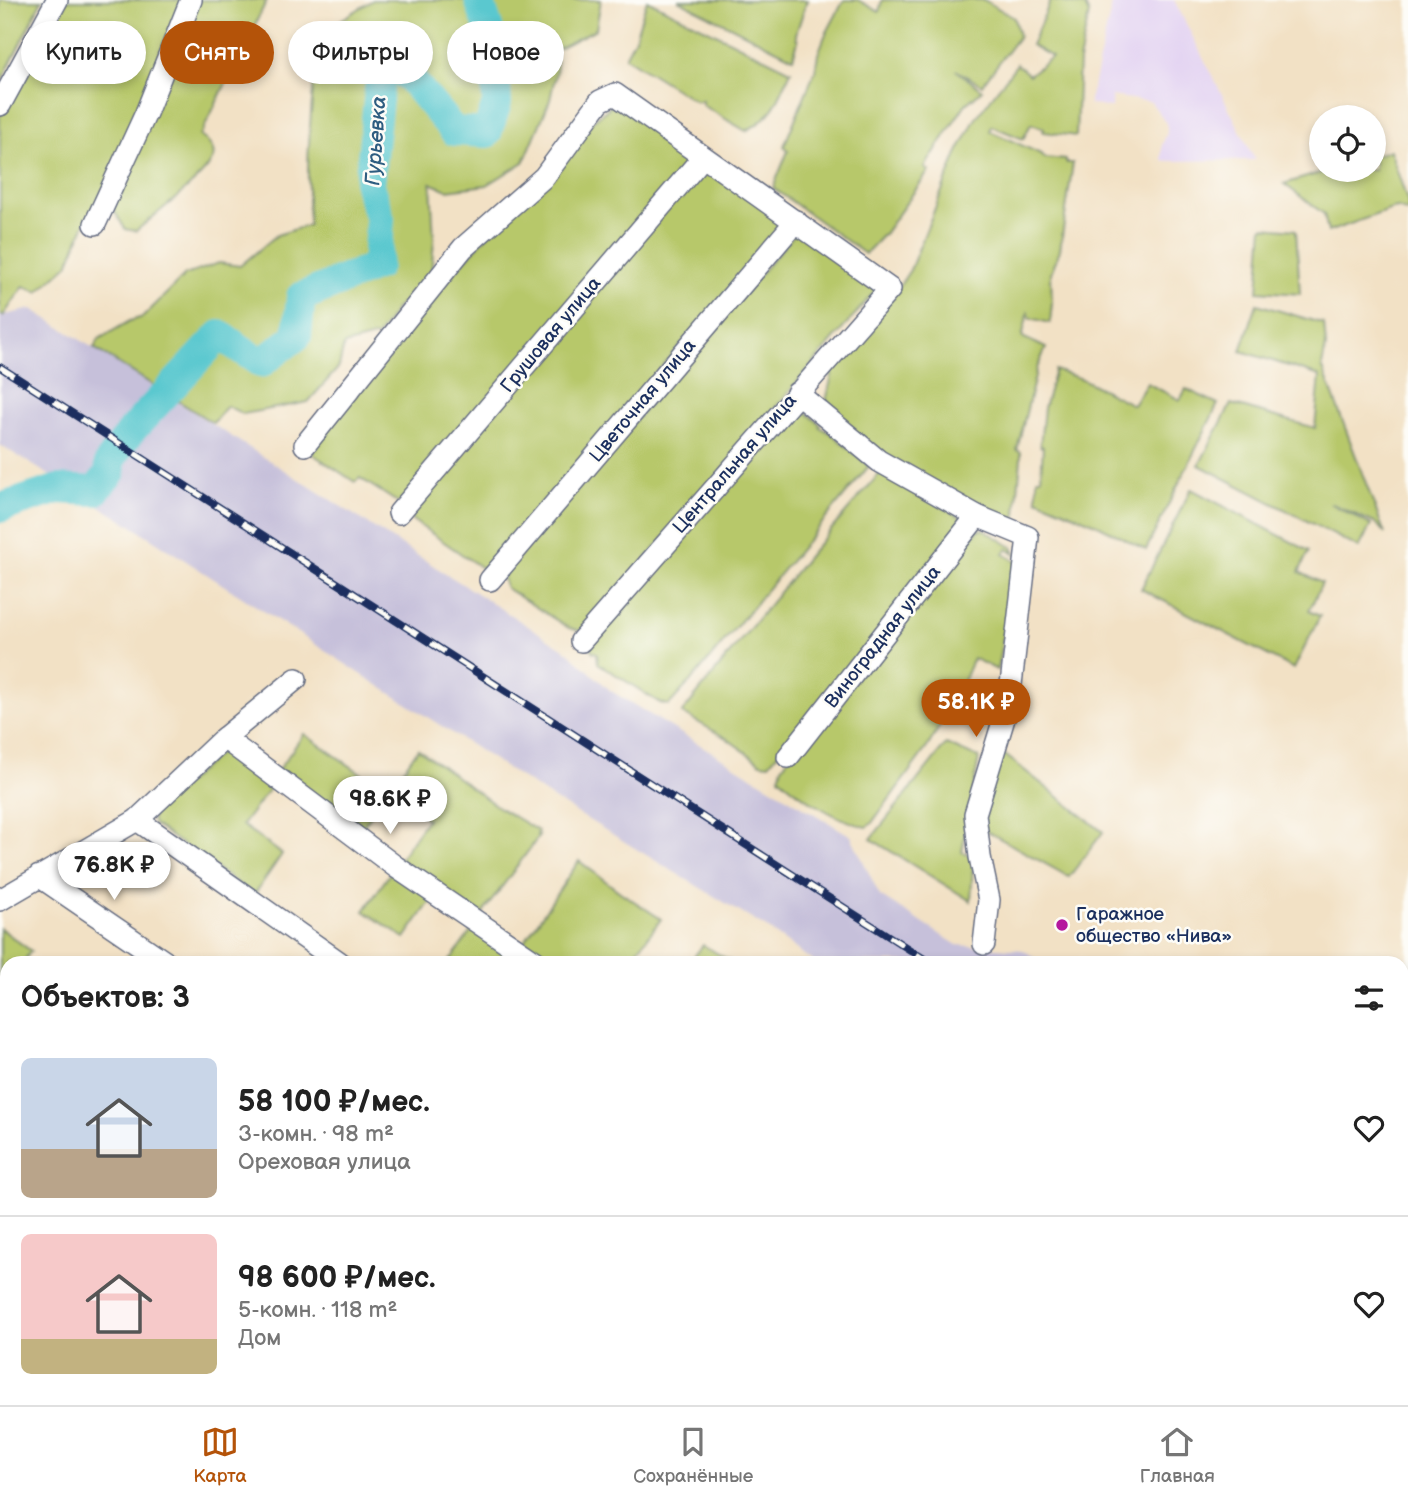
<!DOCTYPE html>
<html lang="ru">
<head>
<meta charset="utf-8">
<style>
  body { margin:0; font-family:"Balsamiq Sans",sans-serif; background:#f6f6f6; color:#222; height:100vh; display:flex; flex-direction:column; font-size:26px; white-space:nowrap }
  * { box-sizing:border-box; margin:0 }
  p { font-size:23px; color:#767676 }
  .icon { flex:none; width:38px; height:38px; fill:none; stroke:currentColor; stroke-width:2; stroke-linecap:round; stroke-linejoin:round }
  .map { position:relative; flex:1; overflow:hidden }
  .details { position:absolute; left:0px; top:956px; width:1409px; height:450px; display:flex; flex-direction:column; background:#fff; border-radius:21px 21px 0 0; box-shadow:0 4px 10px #0003 }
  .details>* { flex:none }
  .hud { position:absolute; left:21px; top:21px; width:700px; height:63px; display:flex; gap:14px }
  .controls { position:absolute; left:1309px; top:105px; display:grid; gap:14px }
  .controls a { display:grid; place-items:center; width:77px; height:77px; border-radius:50%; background:#fff; box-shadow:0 4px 10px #0003; font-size:35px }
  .price { position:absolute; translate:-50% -60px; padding:0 16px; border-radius:24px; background:#fff; color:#222; font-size:23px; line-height:46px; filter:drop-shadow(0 2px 4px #0008) }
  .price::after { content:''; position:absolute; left:50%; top:42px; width:21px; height:16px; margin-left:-10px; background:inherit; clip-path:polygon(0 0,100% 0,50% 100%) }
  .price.on { background:#b45309; color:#fff }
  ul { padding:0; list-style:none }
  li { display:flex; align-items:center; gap:21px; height:175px; padding:0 21px }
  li+li { border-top:2px solid #e0e0e0 }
  li span { display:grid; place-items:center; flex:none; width:196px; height:140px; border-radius:10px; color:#555 }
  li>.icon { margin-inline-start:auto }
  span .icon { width:84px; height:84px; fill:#fffc; stroke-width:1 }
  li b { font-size:30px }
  h2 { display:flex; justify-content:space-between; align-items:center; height:84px; padding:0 21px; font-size:30px }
  .tag { padding:0 24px; border-radius:32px; background:#fff; box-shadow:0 4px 10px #0003; font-size:24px; line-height:63px }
  .tag.on { background:#b45309; color:#fff }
  .dock { display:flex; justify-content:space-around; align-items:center; height:98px; border-top:2px solid #e0e0e0; background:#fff; font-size:19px; color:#767676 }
  .dock a { display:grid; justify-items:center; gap:4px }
  .dock .on { color:#b45309 }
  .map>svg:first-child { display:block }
</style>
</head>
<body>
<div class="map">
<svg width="1408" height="1405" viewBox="0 0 1408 1405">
  <rect width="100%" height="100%" fill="#fdfcf7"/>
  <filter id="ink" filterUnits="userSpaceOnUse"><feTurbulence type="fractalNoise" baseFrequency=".0143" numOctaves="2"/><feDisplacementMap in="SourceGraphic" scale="14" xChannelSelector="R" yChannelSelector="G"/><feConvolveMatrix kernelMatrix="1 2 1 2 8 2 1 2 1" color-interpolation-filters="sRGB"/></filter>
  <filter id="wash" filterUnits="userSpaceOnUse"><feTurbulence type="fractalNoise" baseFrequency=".00686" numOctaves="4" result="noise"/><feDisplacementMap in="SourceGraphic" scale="28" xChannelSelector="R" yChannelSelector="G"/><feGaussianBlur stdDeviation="1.57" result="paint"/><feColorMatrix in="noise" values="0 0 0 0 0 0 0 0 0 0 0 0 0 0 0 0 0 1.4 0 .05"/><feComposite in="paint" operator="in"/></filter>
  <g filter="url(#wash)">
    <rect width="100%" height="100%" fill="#f2e1c5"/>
    <!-- built -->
    <path fill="#e3d3f2" d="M 1113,0 L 1174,0 L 1255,160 L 1162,161 L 1162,145 L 1167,133 L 1167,124 L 1151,102 L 1112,96 L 1111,108 L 1089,104 Z"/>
    <!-- industrial -->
    <g fill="#c6c0da">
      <path d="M 32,309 L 567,651 L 611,691 L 851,836 L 880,896 L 957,945 L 1023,950 L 1042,962 L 814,962 L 768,929 L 554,799 L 129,524 L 0,445 L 0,316 Z"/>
      <path d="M 1402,1202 L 1408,1206 L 1408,1365 L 1402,1361 Z"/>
    </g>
    <!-- green -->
    <g fill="#b7c86b" stroke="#697c64" stroke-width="2">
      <path d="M 0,0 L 42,0 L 0,84 Z"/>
      <path d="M 56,0 L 183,0 L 105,187 L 83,228 L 68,265 L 38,292 L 24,286 L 3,316 L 0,315 L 0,111 Z"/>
      <path d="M 195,0 L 267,0 L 200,136 C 207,140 216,149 213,158 C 209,174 151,218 136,231 L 125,229 L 111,205 Z"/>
      <path d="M 373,0 L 601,0 L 596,29 L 555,50 L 557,67 L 550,100 L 524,162 L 487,185 L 447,190 L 431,183 L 434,240 L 431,275 L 396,309 L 378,336 L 344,345 L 339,367 L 308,402 L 243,414 L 227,406 L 213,423 L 94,348 L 99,339 L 130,321 L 143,317 L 185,275 L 219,263 L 240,266 L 277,235 L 309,225 C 305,161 311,97 320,33 Z"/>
      <path d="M 647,0 L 791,71 C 778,100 775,115 746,131 L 702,105 L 702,100 L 697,102 L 625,57 L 635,38 Z"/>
      <path d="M 678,0 L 807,0 L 796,34 L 796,37 L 798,41 L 793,58 Z"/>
      <path d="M 844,0 L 858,0 L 879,12 L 882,0 L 984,0 L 1014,18 L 1019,36 L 982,85 L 956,70 L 982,90 L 965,105 L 928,162 L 925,168 L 929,171 L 884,234 L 865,254 L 773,188 L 788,151 L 784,146 L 815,71 L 818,54 L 825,36 Z"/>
      <path d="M 1051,0 L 1085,6 L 1089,14 L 1079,61 L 1076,136 L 1043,132 L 1044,128 L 1031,124 L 1023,139 L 992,126 L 990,131 L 1041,154 L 1044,158 L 1066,160 L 1066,163 L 1073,163 L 1060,250 L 1051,273 L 1052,303 L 1050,323 L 1030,318 L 1028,313 L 1022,337 L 1046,348 L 1037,368 L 1017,450 L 1021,452 L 1021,458 L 1015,525 L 901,468 L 827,412 L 828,402 L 826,401 L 832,375 L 828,372 L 892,297 L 910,270 L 957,154 L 976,118 L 1017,64 L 1029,75 L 1052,57 L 1031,45 Z"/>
      <path d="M 616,102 L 695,158 L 400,504 L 360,478 L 355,482 L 311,453 L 404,327 L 590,123 Z"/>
      <path d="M 1390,150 L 1408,203 L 1408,212 L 1398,208 L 1392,209 L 1328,232 L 1324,214 L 1284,184 L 1330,170 L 1374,170 L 1374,156 Z"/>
      <path d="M 703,165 L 786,223 L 486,571 L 412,520 L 410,512 Z"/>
      <path d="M 1263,227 L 1296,230 L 1300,294 L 1258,291 Z"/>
      <path d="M 797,231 L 876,290 L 584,632 L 569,628 L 506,588 L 502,576 Z"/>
      <path d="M 1257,304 L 1324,324 L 1326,346 L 1322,366 L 1385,534 L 1377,524 L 1330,503 L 1371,525 L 1359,548 L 1199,465 L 1231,404 L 1315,428 L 1320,376 L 1241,351 Z"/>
      <path d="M 1055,370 L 1082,379 L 1133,405 L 1147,383 L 1180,400 L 1186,389 L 1218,404 L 1146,550 L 1096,524 L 1037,499 L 1037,478 L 1041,478 L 1043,447 L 1040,446 L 1044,408 Z"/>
      <path d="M 795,407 L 801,408 L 800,411 L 806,412 L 821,425 L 820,427 L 832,434 L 869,466 L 698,673 L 669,705 L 660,703 L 598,663 L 597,653 L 593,652 L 588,644 Z"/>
      <path d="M 881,472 L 964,519 L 875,635 L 769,764 L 761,763 L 726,738 L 682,713 L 810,554 Z"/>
      <path d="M 1191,489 L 1309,551 L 1299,572 L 1322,583 L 1309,611 L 1320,616 L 1294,669 L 1141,589 Z"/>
      <path d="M 983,529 L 1012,547 L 1015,554 L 1007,549 L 1004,554 L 1017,562 L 997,670 L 973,658 L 955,700 L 928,746 L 871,824 L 866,827 C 835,819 803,799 779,777 L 782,767 L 789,757 L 978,530 Z"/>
      <path d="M 304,734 L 388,792 L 418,749 L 498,807 L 538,831 L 537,835 L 539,836 L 480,917 L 398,861 L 427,819 L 388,792 L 358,833 L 276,773 Z"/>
      <path d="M 946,744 L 979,758 L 962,852 L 971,856 L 973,861 L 971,901 L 871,839 Z"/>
      <path d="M 224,749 L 273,784 L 242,825 L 282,854 L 254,895 L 153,824 L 152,814 Z"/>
      <path d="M 1000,751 L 1103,832 L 1069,877 L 983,829 L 987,793 Z"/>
      <path d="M 579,861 L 620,892 L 661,919 L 629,962 L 547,962 L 522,945 Z"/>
      <path d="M 393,869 L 433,898 L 405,938 L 364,911 Z"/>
      <path d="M 476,925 L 530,962 L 449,962 Z"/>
      <path d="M 0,928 L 31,951 L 23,962 L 7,962 L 7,984 L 2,990 L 0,989 Z"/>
      <path d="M 703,945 L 732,962 L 690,962 Z"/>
      <path d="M 0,999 L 7,1004 L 7,1062 L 0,1058 Z"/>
      <path d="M 7,1154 L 7,1198 L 0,1194 L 0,1164 Z"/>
      <path d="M 0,1266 L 7,1270 L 7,1321 L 0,1331 Z"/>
      <path d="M 1402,1377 L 1408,1381 L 1408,1405 L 1207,1405 L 1219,1398 L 1402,1398 Z"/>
      <path d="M 106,1398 L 179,1398 L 173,1405 L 116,1405 Z"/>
      <path d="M 482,1398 L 612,1398 L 601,1405 L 471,1405 Z"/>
      <path d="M 641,1398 L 718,1398 L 729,1405 L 643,1405 L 636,1401 Z"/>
      <path d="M 770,1398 L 884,1398 L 892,1405 L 758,1405 Z"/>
      <path d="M 1006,1398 L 1198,1398 L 1187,1405 L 1059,1405 L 1067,1400 C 1049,1405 1022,1405 1006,1398 Z"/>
    </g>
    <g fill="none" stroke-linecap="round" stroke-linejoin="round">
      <!-- river -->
      <path stroke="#5ac8cf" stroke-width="30" d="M 0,508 L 58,489 L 95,491 L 111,472 L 109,462 L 130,432 L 220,335 L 261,363 L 297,336 L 301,297 L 377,266 L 380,219 L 369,185 L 382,62 L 409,77 L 454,131 L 487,133 L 497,103 L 494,45 L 479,0"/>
    </g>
  </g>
  <g filter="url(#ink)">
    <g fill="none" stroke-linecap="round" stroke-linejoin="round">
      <!-- street casing -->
      <g stroke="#666d82" stroke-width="24">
        <g id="street">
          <path d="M 0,105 L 57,0"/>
          <path d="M 95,224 L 146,113 L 191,0"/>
          <path d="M 797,393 L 879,461 L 977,516 L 1028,537 L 1009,702 L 975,814 L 980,857 L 989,900 L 984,944"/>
          <path d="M 305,445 L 463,248 L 544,177 L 600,101 L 615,94 L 890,289 L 581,641"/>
          <path d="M 399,513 L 703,157"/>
          <path d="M 490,580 L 796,221"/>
          <path d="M 224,738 L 396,867 L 536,962"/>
          <path d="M 788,757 L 977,516"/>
          <path d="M 137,820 L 339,962"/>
          <path d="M 39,876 L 165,962"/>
          <path d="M 0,900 L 137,820 L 224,738 L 296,679"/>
          <path d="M 0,992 L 7,997"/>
          <path d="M 0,1126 L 7,1130"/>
          <path d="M 0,1260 L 7,1264"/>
          <path d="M 11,1398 L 21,1405"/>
          <path d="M 203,1398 L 213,1405"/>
          <path d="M 313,1405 L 326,1398"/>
          <path d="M 619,1405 L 631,1398"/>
          <path d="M 902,1405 L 914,1398"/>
          <path d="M 1195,1405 L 1207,1398"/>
        </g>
      </g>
      <!-- street -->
      <use href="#street" stroke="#fff" stroke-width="21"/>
      <!-- rail casing -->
      <g stroke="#1b2f5e" stroke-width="8">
        <g id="rail">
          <path d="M 0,367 L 929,962"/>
          <path d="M 1402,1265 L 1408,1269"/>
        </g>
      </g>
      <!-- rail -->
      <use href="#rail" stroke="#fdfcf7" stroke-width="5" stroke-dasharray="16" stroke-linecap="butt"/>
    </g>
  </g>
  <!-- markers -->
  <circle fill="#b5179e" stroke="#fdfcf7" stroke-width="2.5" cx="1062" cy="925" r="7"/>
  <g text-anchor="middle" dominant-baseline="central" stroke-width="5" stroke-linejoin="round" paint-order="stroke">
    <!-- street labels -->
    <g font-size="19" fill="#1b2f5e" stroke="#fdfcf7">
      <text transform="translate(551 335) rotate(-50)">Грушовая улица</text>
      <text transform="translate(643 401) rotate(-50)">Цветочная улица</text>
      <text transform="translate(735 464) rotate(-49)">Центральная улица</text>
      <text transform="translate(883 637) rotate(-52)">Виноградная улица</text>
    </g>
    <!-- poi labels -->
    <g font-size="19" fill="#1b2f5e" stroke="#fdfcf7" text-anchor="start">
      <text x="1076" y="914">Гаражное<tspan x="1076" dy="22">общество «Нива»</tspan></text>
    </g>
    <!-- water labels -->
    <g font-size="21" font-style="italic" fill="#2e5d80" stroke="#fdfcf7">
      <text transform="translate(376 141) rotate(-86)">Гурьевка</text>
    </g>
  </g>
</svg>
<div class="controls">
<a><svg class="icon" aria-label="locate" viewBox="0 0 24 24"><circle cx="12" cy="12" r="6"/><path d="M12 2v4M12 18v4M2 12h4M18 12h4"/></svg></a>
</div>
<b class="price on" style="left:976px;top:739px">58.1K ₽</b>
<b class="price" style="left:390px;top:836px">98.6K ₽</b>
<b class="price" style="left:114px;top:902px">76.8K ₽</b>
<div class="hud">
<a class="tag">Купить</a>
<a class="tag on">Снять</a>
<a class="tag">Фильтры</a>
<a class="tag">Новое</a>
</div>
<section class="details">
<h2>Объектов: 3<svg class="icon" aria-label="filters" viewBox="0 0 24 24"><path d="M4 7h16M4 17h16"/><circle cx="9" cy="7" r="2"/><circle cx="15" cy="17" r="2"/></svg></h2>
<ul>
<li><span style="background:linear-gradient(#c9d6e8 65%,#b9a48a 0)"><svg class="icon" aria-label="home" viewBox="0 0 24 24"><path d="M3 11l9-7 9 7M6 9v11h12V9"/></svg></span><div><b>58 100 ₽/мес.</b><p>3-комн. · 98 m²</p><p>Ореховая улица</p></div><svg class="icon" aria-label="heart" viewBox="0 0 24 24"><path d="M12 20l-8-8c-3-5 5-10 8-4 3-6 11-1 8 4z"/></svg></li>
<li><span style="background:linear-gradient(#f6c9c9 75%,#c2b280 0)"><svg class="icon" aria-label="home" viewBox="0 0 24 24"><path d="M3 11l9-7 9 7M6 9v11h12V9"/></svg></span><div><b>98 600 ₽/мес.</b><p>5-комн. · 118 m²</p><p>Дом</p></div><svg class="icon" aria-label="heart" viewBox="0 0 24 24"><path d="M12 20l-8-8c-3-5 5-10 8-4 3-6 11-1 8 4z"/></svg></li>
</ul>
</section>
</div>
<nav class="dock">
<a class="on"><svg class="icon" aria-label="map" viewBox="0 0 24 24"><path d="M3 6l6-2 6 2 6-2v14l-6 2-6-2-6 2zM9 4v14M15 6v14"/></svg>Карта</a>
<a><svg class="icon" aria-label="saved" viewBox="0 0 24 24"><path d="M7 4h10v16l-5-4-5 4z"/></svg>Сохранённые</a>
<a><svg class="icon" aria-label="home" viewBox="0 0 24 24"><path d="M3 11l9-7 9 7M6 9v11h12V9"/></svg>Главная</a>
</nav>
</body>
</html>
